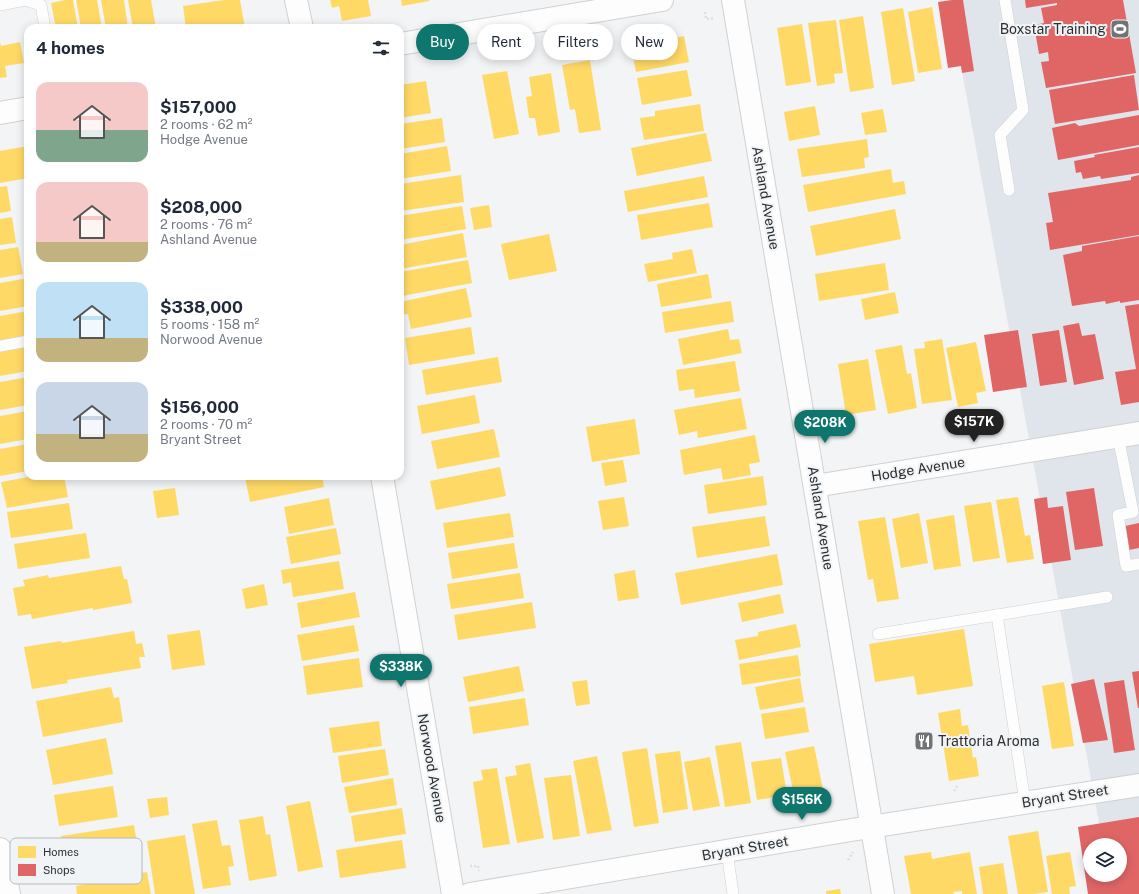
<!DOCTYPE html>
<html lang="en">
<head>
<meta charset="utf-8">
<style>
  body { margin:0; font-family:"Public Sans",sans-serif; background:#f6f6f7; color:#1f2937; height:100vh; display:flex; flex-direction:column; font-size:15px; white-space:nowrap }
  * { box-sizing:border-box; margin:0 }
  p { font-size:13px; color:#747a83 }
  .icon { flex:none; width:22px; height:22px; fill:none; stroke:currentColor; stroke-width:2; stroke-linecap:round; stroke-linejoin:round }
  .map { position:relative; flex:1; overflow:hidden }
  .details { position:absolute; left:24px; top:24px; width:380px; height:456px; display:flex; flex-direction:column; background:#fff; border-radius:12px; box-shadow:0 2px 10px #0003 }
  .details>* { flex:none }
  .banner { position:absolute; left:416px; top:24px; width:380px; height:36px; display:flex; gap:8px }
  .tools { position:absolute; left:1083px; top:838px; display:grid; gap:8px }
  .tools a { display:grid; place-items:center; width:44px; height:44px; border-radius:50%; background:#fff; box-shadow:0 2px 10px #0003; font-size:20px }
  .price { position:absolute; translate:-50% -34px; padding:0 9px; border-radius:14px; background:#0f766e; color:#fff; font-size:13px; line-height:26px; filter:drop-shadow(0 1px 2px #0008) }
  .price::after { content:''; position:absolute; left:50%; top:24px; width:12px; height:9px; margin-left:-6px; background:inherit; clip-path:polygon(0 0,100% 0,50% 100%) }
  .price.selected { background:#222; color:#fff }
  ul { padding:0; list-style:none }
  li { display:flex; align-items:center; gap:12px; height:100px; padding:0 12px }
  li span { display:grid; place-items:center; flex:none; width:112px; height:80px; border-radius:12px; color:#555 }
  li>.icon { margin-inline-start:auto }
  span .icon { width:48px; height:48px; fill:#fffc; stroke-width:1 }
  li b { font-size:17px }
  h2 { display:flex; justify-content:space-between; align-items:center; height:48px; padding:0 12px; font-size:17px }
  .chip { padding:0 14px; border-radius:18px; background:#fff; box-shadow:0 2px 10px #0003; font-size:14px; line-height:36px }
  .chip.selected { background:#0f766e; color:#fff }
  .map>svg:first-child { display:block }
</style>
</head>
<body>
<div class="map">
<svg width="1139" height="894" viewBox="0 0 1139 894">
  <rect width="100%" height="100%" fill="#f2f4f6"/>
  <!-- built -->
  <path fill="#dfe5ea" d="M 949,0 L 1139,0 L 1139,894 L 1120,875 L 1120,845 L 1103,845 Z"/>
  <!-- homes -->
  <g fill="#ffd966">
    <path d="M 65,0 L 73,0 L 78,28 L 56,28 L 51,3 Z"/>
    <path d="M 76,0 L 97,0 L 102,28 L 81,28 Z"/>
    <path d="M 101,0 L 124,0 L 128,28 L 106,28 Z"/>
    <path d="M 128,0 L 151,0 L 156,28 L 133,28 Z"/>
    <path d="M 224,0 L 240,0 L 245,28 L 186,28 L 183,6 Z"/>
    <path d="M 330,0 L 368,0 L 371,16 L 342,21 L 339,6 L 332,8 Z"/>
    <path d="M 401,0 L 429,0 L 429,1 L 402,6 Z"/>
    <path d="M 932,7 L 942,69 L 918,73 L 908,12 Z"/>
    <path d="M 903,8 L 915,81 L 892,85 L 881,12 Z"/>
    <path d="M 863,16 L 874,88 L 850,92 L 839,20 Z"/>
    <path d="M 836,20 L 843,73 L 834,74 L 835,83 L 817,86 L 808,23 Z"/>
    <path d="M 802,24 L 811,82 L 786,86 L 777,28 Z"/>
    <path d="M 684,36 L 689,62 L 636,72 L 631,46 Z"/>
    <path d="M 0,42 L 1,46 L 20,42 L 24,63 L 5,66 L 7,77 L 0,78 Z"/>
    <path d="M 590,60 L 601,130 L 579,133 L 575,109 L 570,110 L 562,65 Z"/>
    <path d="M 687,70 L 692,96 L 642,105 L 637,78 Z"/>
    <path d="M 507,71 L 519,134 L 494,139 L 482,75 Z"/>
    <path d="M 551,73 L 560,132 L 538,136 L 535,118 L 529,118 L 526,97 L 532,96 L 529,77 Z"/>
    <path d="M 426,81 L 431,113 L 400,118 L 400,85 Z"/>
    <path d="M 700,104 L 704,131 L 644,140 L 640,118 L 655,116 L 655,111 Z"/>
    <path d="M 815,106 L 820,135 L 789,141 L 784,112 Z"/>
    <path d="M 883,109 L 887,132 L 865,135 L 861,113 Z"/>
    <path d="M 442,118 L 445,142 L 400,149 L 400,124 Z"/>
    <path d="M 706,133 L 712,161 L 637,176 L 631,148 Z"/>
    <path d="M 867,139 L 869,157 L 864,158 L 865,168 L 802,177 L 797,149 Z"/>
    <path d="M 28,146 L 28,178 L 0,183 L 0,151 Z"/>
    <path d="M 447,146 L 451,171 L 400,179 L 400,154 Z"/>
    <path d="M 891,169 L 893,183 L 904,181 L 906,194 L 808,212 L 803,185 Z"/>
    <path d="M 461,175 L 464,202 L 400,211 L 400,184 Z"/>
    <path d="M 704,176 L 708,197 L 628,212 L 624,191 Z"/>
    <path d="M 7,186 L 11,211 L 0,213 L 0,187 Z"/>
    <path d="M 709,203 L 713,227 L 641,240 L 637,215 Z"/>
    <path d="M 489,205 L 492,227 L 474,230 L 470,208 Z"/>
    <path d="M 462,206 L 466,229 L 400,240 L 400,216 Z"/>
    <path d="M 895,209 L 901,239 L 816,256 L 810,226 Z"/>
    <path d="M 12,217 L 16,243 L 0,245 L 0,219 Z"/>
    <path d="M 463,233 L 467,257 L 400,269 L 400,245 Z"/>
    <path d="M 549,234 L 557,271 L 509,280 L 501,244 Z"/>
    <path d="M 18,247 L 23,274 L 0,278 L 0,250 Z"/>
    <path d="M 692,249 L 697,273 L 648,282 L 644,264 L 673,259 L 672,253 Z"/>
    <path d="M 468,260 L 472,283 L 402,296 L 400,287 L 400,272 Z"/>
    <path d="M 885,263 L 889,290 L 819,301 L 815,274 Z"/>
    <path d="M 708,274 L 712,298 L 661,307 L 657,284 Z"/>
    <path d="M 28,278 L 28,306 L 0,311 L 0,283 Z"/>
    <path d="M 466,288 L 472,317 L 411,329 L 408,314 L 400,315 L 400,302 Z"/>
    <path d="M 895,292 L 899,313 L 865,320 L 861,299 Z"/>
    <path d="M 731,301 L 734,322 L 665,333 L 662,312 Z"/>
    <path d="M 28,311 L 28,339 L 0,343 L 0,316 Z"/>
    <path d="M 471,327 L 475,354 L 409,365 L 405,338 Z"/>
    <path d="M 728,329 L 730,340 L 739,339 L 742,353 L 683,365 L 678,339 Z"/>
    <path d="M 942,339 L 952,400 L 922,404 L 914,349 L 925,348 L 924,342 Z"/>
    <path d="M 976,342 L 986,391 L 976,393 L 978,403 L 958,407 L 946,348 Z"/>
    <path d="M 902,345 L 907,374 L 911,373 L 917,408 L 888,414 L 875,350 Z"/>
    <path d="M 28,346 L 28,371 L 0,376 L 0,351 Z"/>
    <path d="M 498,357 L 502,382 L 426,395 L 422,370 Z"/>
    <path d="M 868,359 L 876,410 L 846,415 L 838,364 Z"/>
    <path d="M 735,361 L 740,391 L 695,398 L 694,389 L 679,391 L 676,370 Z"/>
    <path d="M 28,377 L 28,405 L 0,410 L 0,382 Z"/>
    <path d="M 475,395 L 480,423 L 422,434 L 417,406 Z"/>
    <path d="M 741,398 L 747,429 L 698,438 L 697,431 L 679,435 L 674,410 Z"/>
    <path d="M 28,411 L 28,439 L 0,444 L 0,416 Z"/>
    <path d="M 635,419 L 640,454 L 592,462 L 586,427 Z"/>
    <path d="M 494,429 L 500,457 L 437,469 L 431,441 Z"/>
    <path d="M 755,435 L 760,462 L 749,464 L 751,475 L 723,480 L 721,468 L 684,475 L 680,450 Z"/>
    <path d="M 28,444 L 28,471 L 0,476 L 0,449 Z"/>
    <path d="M 623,460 L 627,482 L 605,486 L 601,463 Z"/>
    <path d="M 500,467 L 506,496 L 436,510 L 430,481 Z"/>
    <path d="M 34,476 L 64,476 L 68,497 L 7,508 L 1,482 Z"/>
    <path d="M 248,476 L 322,476 L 324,487 L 250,502 L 245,477 Z"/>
    <path d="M 763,476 L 767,505 L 708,514 L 704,485 Z"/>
    <path d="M 175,488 L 179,515 L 157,518 L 153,491 Z"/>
    <path d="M 624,497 L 629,526 L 603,530 L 598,501 Z"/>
    <path d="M 1018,497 L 1025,536 L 1030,535 L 1034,559 L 1007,563 L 996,500 Z"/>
    <path d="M 329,498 L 334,525 L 289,534 L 284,507 Z"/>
    <path d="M 991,502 L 1000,558 L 973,562 L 964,506 Z"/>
    <path d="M 69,503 L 73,529 L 11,538 L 7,512 Z"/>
    <path d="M 510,513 L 514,537 L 447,548 L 443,523 Z"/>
    <path d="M 919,513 L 928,563 L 901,568 L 892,519 Z"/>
    <path d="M 954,515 L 961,566 L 934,570 L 926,520 Z"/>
    <path d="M 765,516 L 770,546 L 697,558 L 692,527 Z"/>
    <path d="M 885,517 L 899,599 L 877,602 L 873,579 L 868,580 L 858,521 Z"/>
    <path d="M 336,528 L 341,554 L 291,564 L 286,537 Z"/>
    <path d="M 86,533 L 90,558 L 18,569 L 14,544 Z"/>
    <path d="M 514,543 L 518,568 L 452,579 L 448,553 Z"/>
    <path d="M 777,554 L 783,585 L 681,605 L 675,573 Z"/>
    <path d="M 339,561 L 344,589 L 293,597 L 291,582 L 283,584 L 281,570 Z"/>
    <path d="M 121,566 L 124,579 L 127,579 L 132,603 L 93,610 L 93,608 L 32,619 L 31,614 L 18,616 L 13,588 L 25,586 L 23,580 L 48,575 L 49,578 Z"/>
    <path d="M 635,570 L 639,598 L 618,601 L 614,574 Z"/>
    <path d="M 520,573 L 524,598 L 451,609 L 447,584 Z"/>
    <path d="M 264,584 L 268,605 L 246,609 L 242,589 Z"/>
    <path d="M 355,592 L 360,617 L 301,628 L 297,603 Z"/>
    <path d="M 780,594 L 784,613 L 742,622 L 738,603 Z"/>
    <path d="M 532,602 L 536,628 L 458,640 L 454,615 Z"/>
    <path d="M 796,624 L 801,647 L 739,660 L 735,640 L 758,636 L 758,632 Z"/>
    <path d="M 354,625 L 359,651 L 302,661 L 297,635 Z"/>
    <path d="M 964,629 L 973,686 L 917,695 L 914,676 L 875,682 L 869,644 Z"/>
    <path d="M 200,630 L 205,665 L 172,670 L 167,635 Z"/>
    <path d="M 134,631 L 136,644 L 142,643 L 145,657 L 139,657 L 141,668 L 67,680 L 68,683 L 32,689 L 24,647 L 61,641 L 62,643 Z"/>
    <path d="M 798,655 L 801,676 L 742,685 L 739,664 Z"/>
    <path d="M 359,658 L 363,687 L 307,695 L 303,666 Z"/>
    <path d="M 519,666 L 524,691 L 468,702 L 463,677 Z"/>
    <path d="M 800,678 L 804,702 L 760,710 L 755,687 Z"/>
    <path d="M 587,680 L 590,704 L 576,706 L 572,682 Z"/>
    <path d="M 1064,682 L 1074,746 L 1052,749 L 1042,686 Z"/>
    <path d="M 111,687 L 114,698 L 119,697 L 123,722 L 43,737 L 36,701 Z"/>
    <path d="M 525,698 L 529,725 L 473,734 L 469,707 Z"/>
    <path d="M 805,707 L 809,732 L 765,739 L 761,714 Z"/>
    <path d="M 960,709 L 962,726 L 968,725 L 973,758 L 976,757 L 979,776 L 949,781 L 938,713 Z"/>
    <path d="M 379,721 L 382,746 L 333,753 L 329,728 Z"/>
    <path d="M 106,738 L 113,774 L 53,785 L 46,750 Z"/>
    <path d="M 741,742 L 751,803 L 725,807 L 715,746 Z"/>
    <path d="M 814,746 L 824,794 L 795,800 L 785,752 Z"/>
    <path d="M 647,748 L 659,823 L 634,827 L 622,752 Z"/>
    <path d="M 385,749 L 389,775 L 342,783 L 338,756 Z"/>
    <path d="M 680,751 L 688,809 L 663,813 L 655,754 Z"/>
    <path d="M 597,756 L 612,830 L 587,834 L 573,761 Z"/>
    <path d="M 710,757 L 720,806 L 693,811 L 684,762 Z"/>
    <path d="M 781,758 L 787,795 L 757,800 L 751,762 Z"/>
    <path d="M 530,763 L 544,838 L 517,843 L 505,777 L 517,775 L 515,766 Z"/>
    <path d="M 497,768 L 510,844 L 483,848 L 473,782 L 483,780 L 481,770 Z"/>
    <path d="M 571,775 L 580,836 L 553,840 L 544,778 Z"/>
    <path d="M 393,778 L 397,805 L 349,813 L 344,787 Z"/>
    <path d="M 113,786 L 118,817 L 59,826 L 54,795 Z"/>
    <path d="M 167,797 L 169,815 L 150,818 L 147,799 Z"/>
    <path d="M 310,801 L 323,867 L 298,872 L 286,806 Z"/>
    <path d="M 402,808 L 406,834 L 355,842 L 351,816 Z"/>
    <path d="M 263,816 L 266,835 L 270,834 L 277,876 L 249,881 L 239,820 Z"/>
    <path d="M 217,820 L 222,846 L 230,845 L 234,866 L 228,867 L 231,885 L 203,889 L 192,824 Z"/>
    <path d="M 134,825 L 139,855 L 77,864 L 76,854 L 64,856 L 61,836 Z"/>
    <path d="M 1038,831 L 1048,892 L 1034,894 L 1018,894 L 1008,836 Z"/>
    <path d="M 185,835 L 195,894 L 155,894 L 147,841 Z"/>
    <path d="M 402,840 L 406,868 L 340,878 L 336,850 Z"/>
    <path d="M 931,852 L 932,859 L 970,852 L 977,894 L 962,894 L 962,891 L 953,892 L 954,894 L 911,894 L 904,856 Z"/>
    <path d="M 1070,852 L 1076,886 L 1069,887 L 1070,894 L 1052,894 L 1046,856 Z"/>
    <path d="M 1003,863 L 1008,894 L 983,894 L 979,867 Z"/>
    <path d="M 147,872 L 151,894 L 77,894 L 76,886 Z"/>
    <path d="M 840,889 L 841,894 L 826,894 L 826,891 Z"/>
  </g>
  <!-- shops -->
  <g fill="#e06666" fill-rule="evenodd">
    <path d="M 952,0 L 963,0 L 974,71 L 962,73 L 961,66 L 948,68 L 938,2 Z"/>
    <path d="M 1025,0 L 1123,0 L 1136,73 L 1046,88 L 1041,62 L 1049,61 L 1048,52 L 1039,54 L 1034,25 L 1044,23 L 1041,8 L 1057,5 L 1057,3 L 1026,8 Z"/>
    <path d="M 1134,75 L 1139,110 L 1055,124 L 1049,90 Z"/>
    <path d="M 1139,115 L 1139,145 L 1058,160 L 1052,128 L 1075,123 L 1079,126 Z"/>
    <path d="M 1139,147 L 1139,173 L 1101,179 L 1100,176 L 1083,179 L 1081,172 L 1076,173 L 1074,161 L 1095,157 L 1094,155 Z"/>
    <path d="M 1139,175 L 1139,235 L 1050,250 L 1046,223 L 1053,222 L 1048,193 L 1131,180 L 1131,177 Z"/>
    <path d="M 1139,236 L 1139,300 L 1120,303 L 1120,301 L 1106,304 L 1105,301 L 1072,306 L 1063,255 L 1082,251 L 1082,246 Z"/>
    <path d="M 1139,304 L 1139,402 L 1121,405 L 1115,372 L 1136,369 L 1125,306 Z"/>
    <path d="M 1079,323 L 1082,336 L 1095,334 L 1104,379 L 1074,385 L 1063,326 Z"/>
    <path d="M 1018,330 L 1027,387 L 993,392 L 984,335 Z"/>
    <path d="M 1059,330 L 1067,382 L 1040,386 L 1032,334 Z"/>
    <path d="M 1094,488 L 1103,546 L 1075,550 L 1066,492 Z"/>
    <path d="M 1047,497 L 1048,508 L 1063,506 L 1071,560 L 1043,564 L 1034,499 Z"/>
    <path d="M 1139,523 L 1139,548 L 1129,550 L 1125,526 Z"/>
    <path d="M 1139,671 L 1139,708 L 1138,708 L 1132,672 Z"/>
    <path d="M 1094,679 L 1108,740 L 1083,743 L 1071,684 Z"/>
    <path d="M 1124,680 L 1135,750 L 1114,753 L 1104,683 Z"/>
    <path d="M 1139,817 L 1139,894 L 1088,894 L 1078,827 ZM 1090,845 L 1120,845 L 1120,875 L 1090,875 Z"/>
  </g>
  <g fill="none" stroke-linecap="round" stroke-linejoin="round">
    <!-- service casing -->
    <g stroke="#cfd1d2" stroke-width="12">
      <g id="service">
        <path d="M 1005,0 L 1023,110 L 1000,135 L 1009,190"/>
        <path d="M 0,5 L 25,0 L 41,5 L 45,28"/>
        <path d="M 0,346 L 28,341"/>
        <path d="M 1118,436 L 1133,512 L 1118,515 L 1126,566 L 1139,564"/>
        <path d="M 878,634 L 997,615"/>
        <path d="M 1025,802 L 997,615 L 1107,597"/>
        <path d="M 727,851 L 733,894"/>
      </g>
    </g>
    <!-- minor casing -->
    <g stroke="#cfd1d2" stroke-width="24">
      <g id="minor">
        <path d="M 296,0 L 302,28"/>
        <path d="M 733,0 L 883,894"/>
        <path d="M 382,476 L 453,894"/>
        <path d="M 815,486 L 1139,433"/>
        <path d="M 470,894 L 851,830 L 1139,785"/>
      </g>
    </g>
    <!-- tertiary casing -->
    <g stroke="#cfd1d2" stroke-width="24">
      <g id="tertiary">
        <path d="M 400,44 L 662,0"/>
        <path d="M 0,113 L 28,108"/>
        <path d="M 0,849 L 9,894"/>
      </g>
    </g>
    <!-- path -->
    <g stroke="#dedede" stroke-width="2.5" stroke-dasharray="2 2" stroke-linecap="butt">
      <path d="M 705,12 L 706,19 L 714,18"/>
      <path d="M 954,791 L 958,785"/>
      <path d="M 848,860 L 853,852"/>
      <path d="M 470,866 L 478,866 L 479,871"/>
    </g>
    <!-- service -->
    <use href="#service" stroke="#fdfdfe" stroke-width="11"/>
    <!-- minor -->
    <use href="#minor" stroke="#fdfdfe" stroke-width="22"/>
    <!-- tertiary -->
    <use href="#tertiary" stroke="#fdfdfe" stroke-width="22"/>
  </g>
  <!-- icons -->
  <defs>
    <g id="stadium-square" transform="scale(1)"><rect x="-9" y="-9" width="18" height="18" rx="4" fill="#727375" stroke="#f1f4f7"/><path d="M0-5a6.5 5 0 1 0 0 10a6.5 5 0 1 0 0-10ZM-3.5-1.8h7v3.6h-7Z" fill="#fff"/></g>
    <g id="restaurant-square" transform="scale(1)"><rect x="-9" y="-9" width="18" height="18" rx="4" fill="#727375" stroke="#f1f4f7"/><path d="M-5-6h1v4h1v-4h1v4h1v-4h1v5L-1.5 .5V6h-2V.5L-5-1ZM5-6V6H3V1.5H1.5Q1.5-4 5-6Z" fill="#fff"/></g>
  </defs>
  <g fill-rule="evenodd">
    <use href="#stadium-square" x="1120" y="29"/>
    <use href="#restaurant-square" x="924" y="741"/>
  </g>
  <g text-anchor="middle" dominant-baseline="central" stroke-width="4" stroke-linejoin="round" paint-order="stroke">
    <!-- poi labels -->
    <g font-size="14" fill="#2d2e2f" stroke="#f1f4f7" text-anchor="end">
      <text x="1106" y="29">Boxstar Training</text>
      <text x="938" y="741" text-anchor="start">Trattoria Aroma</text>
    </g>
    <!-- street labels -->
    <g font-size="14" fill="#2d2e2f" stroke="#f1f4f7">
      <text transform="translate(766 198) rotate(80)">Ashland Avenue</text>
      <text transform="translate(918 469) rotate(-9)">Hodge Avenue</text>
      <text transform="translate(821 518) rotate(81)">Ashland Avenue</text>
      <text transform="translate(432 768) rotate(80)">Norwood Avenue</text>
      <text transform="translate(1065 796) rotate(-9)">Bryant Street</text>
      <text transform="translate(745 848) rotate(-10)">Bryant Street</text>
    </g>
  </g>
  <!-- legend -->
  <rect x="10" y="838" width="132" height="46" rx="6" fill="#f1f4f7" stroke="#b6b9bb" stroke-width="1"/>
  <rect x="18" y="846" width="18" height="12" fill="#ffd966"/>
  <rect x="18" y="864" width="18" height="12" fill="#e06666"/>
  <g font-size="11" fill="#2d2e2f">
    <text x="43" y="856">Homes</text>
    <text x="43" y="874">Shops</text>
  </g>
</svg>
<div class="tools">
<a><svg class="icon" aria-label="layers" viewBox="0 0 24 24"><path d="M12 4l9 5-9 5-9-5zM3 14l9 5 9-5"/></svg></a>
</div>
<b class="price selected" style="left:974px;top:443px">$157K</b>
<b class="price" style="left:825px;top:444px">$208K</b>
<b class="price" style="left:401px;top:688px">$338K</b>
<b class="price" style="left:802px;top:821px">$156K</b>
<div class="banner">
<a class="chip selected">Buy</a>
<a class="chip">Rent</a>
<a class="chip">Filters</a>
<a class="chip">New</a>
</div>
<section class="details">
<h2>4 homes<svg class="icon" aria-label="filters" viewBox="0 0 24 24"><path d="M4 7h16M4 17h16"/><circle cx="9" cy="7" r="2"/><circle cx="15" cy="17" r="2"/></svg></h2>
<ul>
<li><span style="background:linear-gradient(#f6c9c9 60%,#7fa58c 0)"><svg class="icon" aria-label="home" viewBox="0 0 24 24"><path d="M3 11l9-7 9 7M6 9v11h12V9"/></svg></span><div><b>$157,000</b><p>2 rooms · 62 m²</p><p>Hodge Avenue</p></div></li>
<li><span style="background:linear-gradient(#f6c9c9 75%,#c2b280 0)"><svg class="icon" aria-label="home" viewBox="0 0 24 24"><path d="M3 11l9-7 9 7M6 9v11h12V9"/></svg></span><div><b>$208,000</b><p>2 rooms · 76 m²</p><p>Ashland Avenue</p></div></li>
<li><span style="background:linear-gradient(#bfe0f5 70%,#c2b280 0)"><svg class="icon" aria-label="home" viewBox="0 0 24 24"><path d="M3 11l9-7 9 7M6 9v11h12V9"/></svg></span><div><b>$338,000</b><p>5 rooms · 158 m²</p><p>Norwood Avenue</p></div></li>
<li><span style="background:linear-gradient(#c9d6e8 65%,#c2b280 0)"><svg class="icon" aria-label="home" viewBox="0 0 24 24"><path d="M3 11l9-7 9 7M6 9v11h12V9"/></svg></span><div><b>$156,000</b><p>2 rooms · 70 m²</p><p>Bryant Street</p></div></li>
</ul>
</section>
</div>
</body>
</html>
